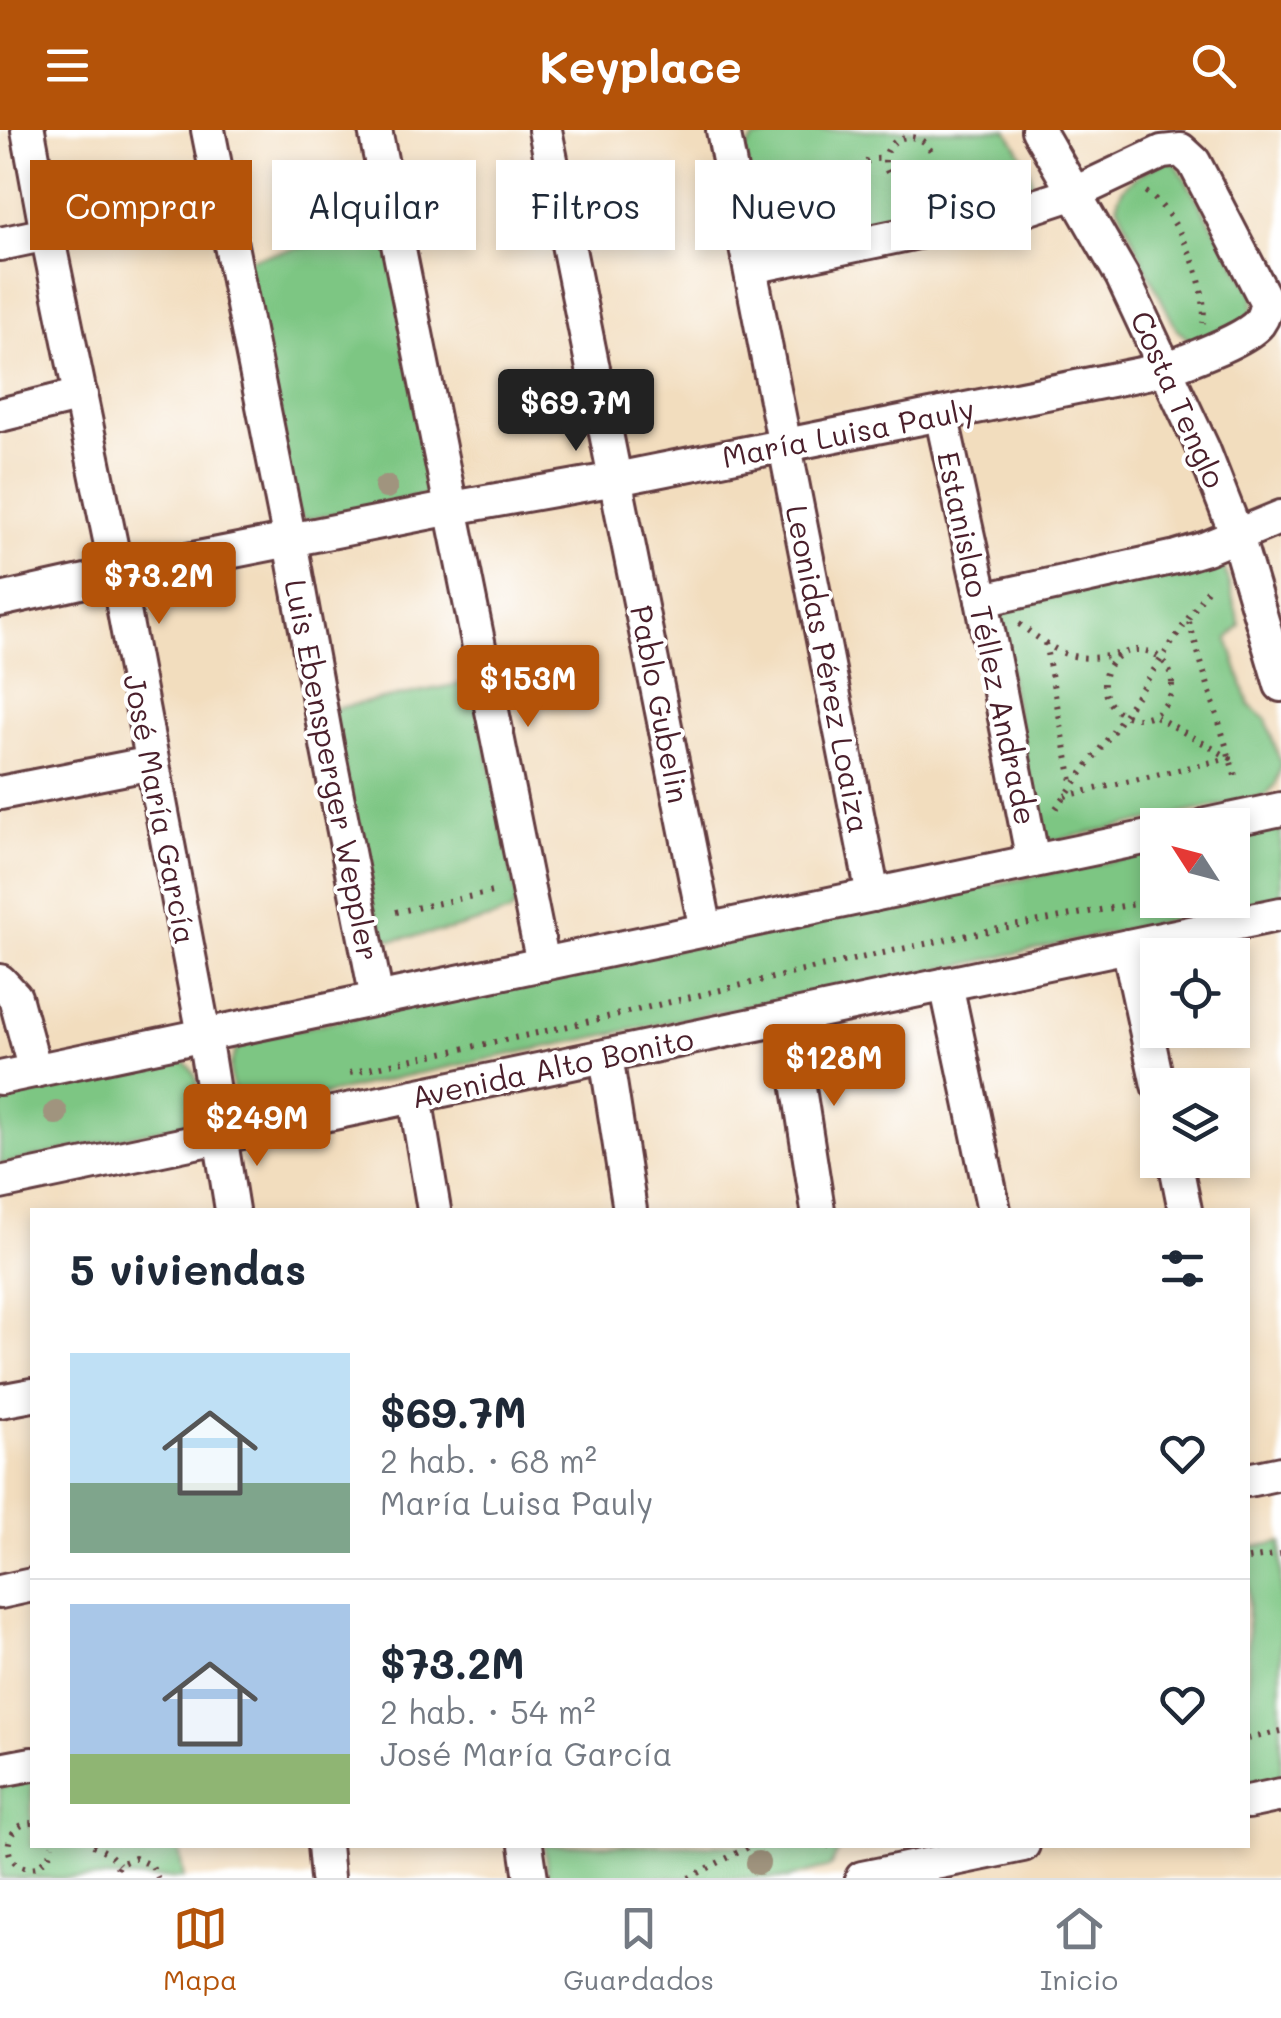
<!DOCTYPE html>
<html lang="es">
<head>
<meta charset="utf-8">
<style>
  body { margin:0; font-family:Mali,sans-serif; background:#f6f6f7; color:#1f2937; height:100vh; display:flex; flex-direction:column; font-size:38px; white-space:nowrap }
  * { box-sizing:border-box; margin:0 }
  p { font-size:32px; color:#747a83 }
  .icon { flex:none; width:55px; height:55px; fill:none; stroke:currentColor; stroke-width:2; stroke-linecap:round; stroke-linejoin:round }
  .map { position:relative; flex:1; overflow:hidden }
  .sheet { position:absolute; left:30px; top:1078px; width:1220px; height:640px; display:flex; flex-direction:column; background:#fff; border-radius:0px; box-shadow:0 5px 15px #0003 }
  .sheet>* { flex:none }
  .top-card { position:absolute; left:30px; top:30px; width:1222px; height:90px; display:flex; gap:20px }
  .needle { width:65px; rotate:306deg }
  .buttons { position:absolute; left:1140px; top:678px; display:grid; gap:20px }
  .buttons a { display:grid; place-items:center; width:110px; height:110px; border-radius:0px; background:#fff; box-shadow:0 5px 15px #0003; font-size:50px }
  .price { position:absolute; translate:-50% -85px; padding:0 22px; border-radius:10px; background:#b45309; color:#fff; font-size:32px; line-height:65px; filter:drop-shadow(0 2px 5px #0008) }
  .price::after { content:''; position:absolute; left:50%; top:60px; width:30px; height:22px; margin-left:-15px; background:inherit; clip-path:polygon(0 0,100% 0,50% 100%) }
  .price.selected { background:#222; color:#fff }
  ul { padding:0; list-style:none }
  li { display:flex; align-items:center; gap:30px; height:250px; padding:0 40px }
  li+li { border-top:2px solid #e0e1e3 }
  li span { display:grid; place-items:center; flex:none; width:280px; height:200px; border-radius:0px; color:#555 }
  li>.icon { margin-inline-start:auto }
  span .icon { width:120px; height:120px; fill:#fffc; stroke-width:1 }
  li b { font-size:42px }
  h2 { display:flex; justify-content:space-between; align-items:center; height:120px; padding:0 40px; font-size:42px }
  .tag { padding:0 35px; border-radius:0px; background:#fff; box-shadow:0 5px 15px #0003; font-size:35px; line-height:90px }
  .tag.selected { background:#b45309; color:#fff }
  header { display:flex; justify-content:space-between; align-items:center; height:130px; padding:0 40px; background:#b45309; color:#fff; font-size:45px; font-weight:700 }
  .tab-bar { display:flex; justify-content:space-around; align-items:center; height:140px; border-top:2px solid #e0e1e3; background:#fff; font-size:28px; color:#747a83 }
  .tab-bar a { display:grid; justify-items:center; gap:5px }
  .tab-bar .selected { color:#b45309 }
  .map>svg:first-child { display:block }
</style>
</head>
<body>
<header><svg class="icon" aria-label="menu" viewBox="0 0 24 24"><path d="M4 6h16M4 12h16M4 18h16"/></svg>Keyplace<svg class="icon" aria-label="search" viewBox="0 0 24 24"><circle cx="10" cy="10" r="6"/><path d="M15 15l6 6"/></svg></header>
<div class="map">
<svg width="1281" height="1748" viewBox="0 0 1281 1748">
  <rect width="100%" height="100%" fill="#fff"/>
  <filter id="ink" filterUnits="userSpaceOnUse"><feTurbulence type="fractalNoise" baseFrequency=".01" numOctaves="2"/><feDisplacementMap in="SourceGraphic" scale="20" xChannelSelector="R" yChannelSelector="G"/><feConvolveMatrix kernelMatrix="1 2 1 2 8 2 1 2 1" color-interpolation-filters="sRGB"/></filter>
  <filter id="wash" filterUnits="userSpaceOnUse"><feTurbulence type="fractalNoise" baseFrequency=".0048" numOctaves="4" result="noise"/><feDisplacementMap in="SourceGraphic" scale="40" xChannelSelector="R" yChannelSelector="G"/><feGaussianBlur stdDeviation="2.25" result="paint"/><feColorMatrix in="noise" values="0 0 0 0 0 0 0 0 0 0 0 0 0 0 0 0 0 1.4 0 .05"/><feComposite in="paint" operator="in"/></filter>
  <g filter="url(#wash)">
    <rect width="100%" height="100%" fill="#f2ddbe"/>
    <!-- green -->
    <g fill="#7dc683" stroke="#647257" stroke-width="2.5">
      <path d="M 794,0 L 1007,0 C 1017,18 1041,48 1028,67 L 762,118 L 744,21 L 754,9 Z"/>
      <path d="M 1172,27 L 1254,164 L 1253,187 L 1193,213 L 1177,200 L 1147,141 L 1117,74 C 1120,49 1152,38 1172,27 Z"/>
      <path d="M 386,99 L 432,356 L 428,365 L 305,390 L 295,379 L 244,130 Z"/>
      <path d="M 1218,428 L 1225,440 L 1240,495 L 1228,509 L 1249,575 L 1266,589 L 1281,634 L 1276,654 L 1265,666 L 1056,710 L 1045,709 L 1038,704 L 997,480 Z"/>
      <path d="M 474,551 L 517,770 L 515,777 L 510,783 L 450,800 L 393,810 L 383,807 L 377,799 L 332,579 Z"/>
      <path d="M 1274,700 L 1281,700 L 1281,766 L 958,836 L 786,868 L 396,948 L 259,980 C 226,970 223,935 242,911 L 791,794 L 1157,722 L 1158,770 L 1232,770 L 1233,708 Z"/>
      <path d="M 173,925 C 203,938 207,972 184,994 L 0,1035 L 0,961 Z"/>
      <path d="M 1281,1412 L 1281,1651 L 1248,1657 L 1248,1418 Z"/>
      <path d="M 32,1650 L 32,1715 L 178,1715 L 184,1748 L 0,1748 L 0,1657 Z"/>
      <path d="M 544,1715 L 855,1715 L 840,1718 L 830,1737 L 788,1748 L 548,1748 Z"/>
    </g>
  </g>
  <g filter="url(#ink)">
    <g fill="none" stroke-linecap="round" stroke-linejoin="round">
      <!-- street casing -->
      <g stroke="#633c41" stroke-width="38">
        <g id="street">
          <path d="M 28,0 L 47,104 L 117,444 L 204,905 L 232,1080"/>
          <path d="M 208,0 L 290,411 L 328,620 L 377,869"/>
          <path d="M 375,0 L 543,834"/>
          <path d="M 545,0 L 706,800"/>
          <path d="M 723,0 L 873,765"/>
          <path d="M 1038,0 L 1122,146 L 1203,319 L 1237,406 L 1281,555"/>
          <path d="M 0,114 L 47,104"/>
          <path d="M 941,284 L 982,470 L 1033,731"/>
          <path d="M 0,285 L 81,265"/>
          <path d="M 0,470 L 117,444 L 452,378 L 616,349 L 1166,239 C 1189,229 1244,211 1259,193 C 1264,186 1266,179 1266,171 L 1194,32 L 1181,20 L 1162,22 L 1075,63 L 1023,80 L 751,137"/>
          <path d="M 982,470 L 1176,427 L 1206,418 L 1281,387"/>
          <path d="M 0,663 L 152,633"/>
          <path d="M 1206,695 L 1281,679"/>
          <path d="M 1128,816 L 1158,955"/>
          <path d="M 0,851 L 15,867 L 35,941"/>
          <path d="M 946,854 L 994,1080"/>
          <path d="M 788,888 L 818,1080"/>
          <path d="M 606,926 L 630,1080"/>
          <path d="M 0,948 L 1158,705"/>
          <path d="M 415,966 L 434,1080"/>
          <path d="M 1175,1030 L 1185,1080"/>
          <path d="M 0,1053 L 1281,784"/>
          <path d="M 0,1271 L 32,1265"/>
          <path d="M 1248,1350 L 1281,1343"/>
          <path d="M 0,1462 L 32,1455"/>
          <path d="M 0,1640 L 32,1634"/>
          <path d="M 1248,1672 L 1281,1665"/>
          <path d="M 324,1715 L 327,1748"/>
          <path d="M 526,1715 L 531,1748"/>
          <path d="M 862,1748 L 1023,1715"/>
        </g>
      </g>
      <!-- path -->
      <g stroke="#633c41" stroke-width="6" stroke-dasharray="2.5 8" stroke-linecap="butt">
        <circle cx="909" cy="31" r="24"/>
        <path d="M 933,37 C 962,51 980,44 1007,30"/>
        <path d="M 1146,62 C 1179,84 1209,155 1203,193"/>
        <path d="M 819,88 C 837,75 852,39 868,31 C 874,28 879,29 885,29"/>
        <path d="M 1189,492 L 1236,649"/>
        <path d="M 1019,494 C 1056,521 1070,535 1117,524"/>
        <path d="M 1045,513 L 1073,656"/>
        <circle cx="1138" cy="554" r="34"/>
        <path d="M 1065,666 L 1230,628 L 1153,585"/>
        <path d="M 1056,678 L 1112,603 L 1209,457"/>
        <path d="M 396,782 L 497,761"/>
        <path d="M 350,943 C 424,926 499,912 573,895 C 768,849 962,801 1161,770"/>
        <path d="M 1248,1429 L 1281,1424"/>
        <path d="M 1248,1609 L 1281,1601"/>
        <path d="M 32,1693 C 0,1694 0,1744 37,1737 L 49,1726 L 52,1715"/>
        <path d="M 93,1715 L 108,1723 L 119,1734"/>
        <path d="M 828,1715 L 831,1717"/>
        <path d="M 112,1748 L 119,1734 L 135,1728 L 152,1736 L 158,1748"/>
        <path d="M 689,1748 L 752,1715"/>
      </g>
      <!-- street -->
      <use href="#street" stroke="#fff" stroke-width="32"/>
    </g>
    <!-- trees -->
    <g fill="#a0947e">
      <circle cx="386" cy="357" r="12"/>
      <circle cx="56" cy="983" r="12"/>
      <circle cx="758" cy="1733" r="12"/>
    </g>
  </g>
  <g text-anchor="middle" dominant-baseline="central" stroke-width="8" stroke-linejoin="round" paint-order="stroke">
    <!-- street labels -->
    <g font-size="30" fill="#4a1f2b" stroke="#fff">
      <text transform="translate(1179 269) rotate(66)">Costa Tenglo</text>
      <text transform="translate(848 302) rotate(-11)">María Luisa Pauly</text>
      <text transform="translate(988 508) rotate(78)">Estanislao Téllez Andrade</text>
      <text transform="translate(829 539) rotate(79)">Leonidas Pérez Loaiza</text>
      <text transform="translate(661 574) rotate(79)">Pablo Gubelin</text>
      <text transform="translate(333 640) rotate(79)">Luis Ebensperger Weppler</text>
      <text transform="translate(161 679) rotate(79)">José María García</text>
      <text transform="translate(552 937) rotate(-12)">Avenida Alto Bonito</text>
    </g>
  </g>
</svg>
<div class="buttons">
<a><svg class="needle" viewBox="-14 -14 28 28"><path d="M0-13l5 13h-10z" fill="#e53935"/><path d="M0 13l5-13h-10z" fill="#747a83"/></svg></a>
<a><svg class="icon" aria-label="locate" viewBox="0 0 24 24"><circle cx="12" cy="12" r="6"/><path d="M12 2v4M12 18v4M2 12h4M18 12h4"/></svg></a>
<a><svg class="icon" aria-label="layers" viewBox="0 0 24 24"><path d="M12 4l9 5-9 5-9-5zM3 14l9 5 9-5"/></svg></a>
</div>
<b class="price selected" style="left:576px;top:324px">$69.7M</b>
<b class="price" style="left:159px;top:497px">$73.2M</b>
<b class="price" style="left:528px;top:600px">$153M</b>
<b class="price" style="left:834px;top:979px">$128M</b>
<b class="price" style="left:257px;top:1039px">$249M</b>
<div class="top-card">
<a class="tag selected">Comprar</a>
<a class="tag">Alquilar</a>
<a class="tag">Filtros</a>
<a class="tag">Nuevo</a>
<a class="tag">Piso</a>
</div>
<section class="sheet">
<h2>5 viviendas<svg class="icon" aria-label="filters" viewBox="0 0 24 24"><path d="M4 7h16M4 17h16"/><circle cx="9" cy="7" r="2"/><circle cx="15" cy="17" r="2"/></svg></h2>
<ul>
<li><span style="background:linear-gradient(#bfe0f5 65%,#7fa58c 0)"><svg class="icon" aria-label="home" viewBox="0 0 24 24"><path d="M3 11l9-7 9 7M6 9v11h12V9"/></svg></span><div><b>$69.7M</b><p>2 hab. · 68 m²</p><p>María Luisa Pauly</p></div><svg class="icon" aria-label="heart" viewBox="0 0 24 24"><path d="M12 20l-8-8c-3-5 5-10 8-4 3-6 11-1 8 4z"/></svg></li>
<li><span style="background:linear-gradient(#a9c7e8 75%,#8fb573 0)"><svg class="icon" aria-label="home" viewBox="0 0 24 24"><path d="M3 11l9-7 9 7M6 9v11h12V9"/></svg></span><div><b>$73.2M</b><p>2 hab. · 54 m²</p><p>José María García</p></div><svg class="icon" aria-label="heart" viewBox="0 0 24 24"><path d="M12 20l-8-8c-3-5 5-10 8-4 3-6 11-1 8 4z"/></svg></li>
</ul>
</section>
</div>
<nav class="tab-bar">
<a class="selected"><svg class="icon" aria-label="map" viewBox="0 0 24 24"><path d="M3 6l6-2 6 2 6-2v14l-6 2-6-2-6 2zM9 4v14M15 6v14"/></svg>Mapa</a>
<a><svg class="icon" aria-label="saved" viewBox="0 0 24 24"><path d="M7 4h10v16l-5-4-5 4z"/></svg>Guardados</a>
<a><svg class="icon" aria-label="home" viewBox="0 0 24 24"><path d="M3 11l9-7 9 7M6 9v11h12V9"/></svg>Inicio</a>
</nav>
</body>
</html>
